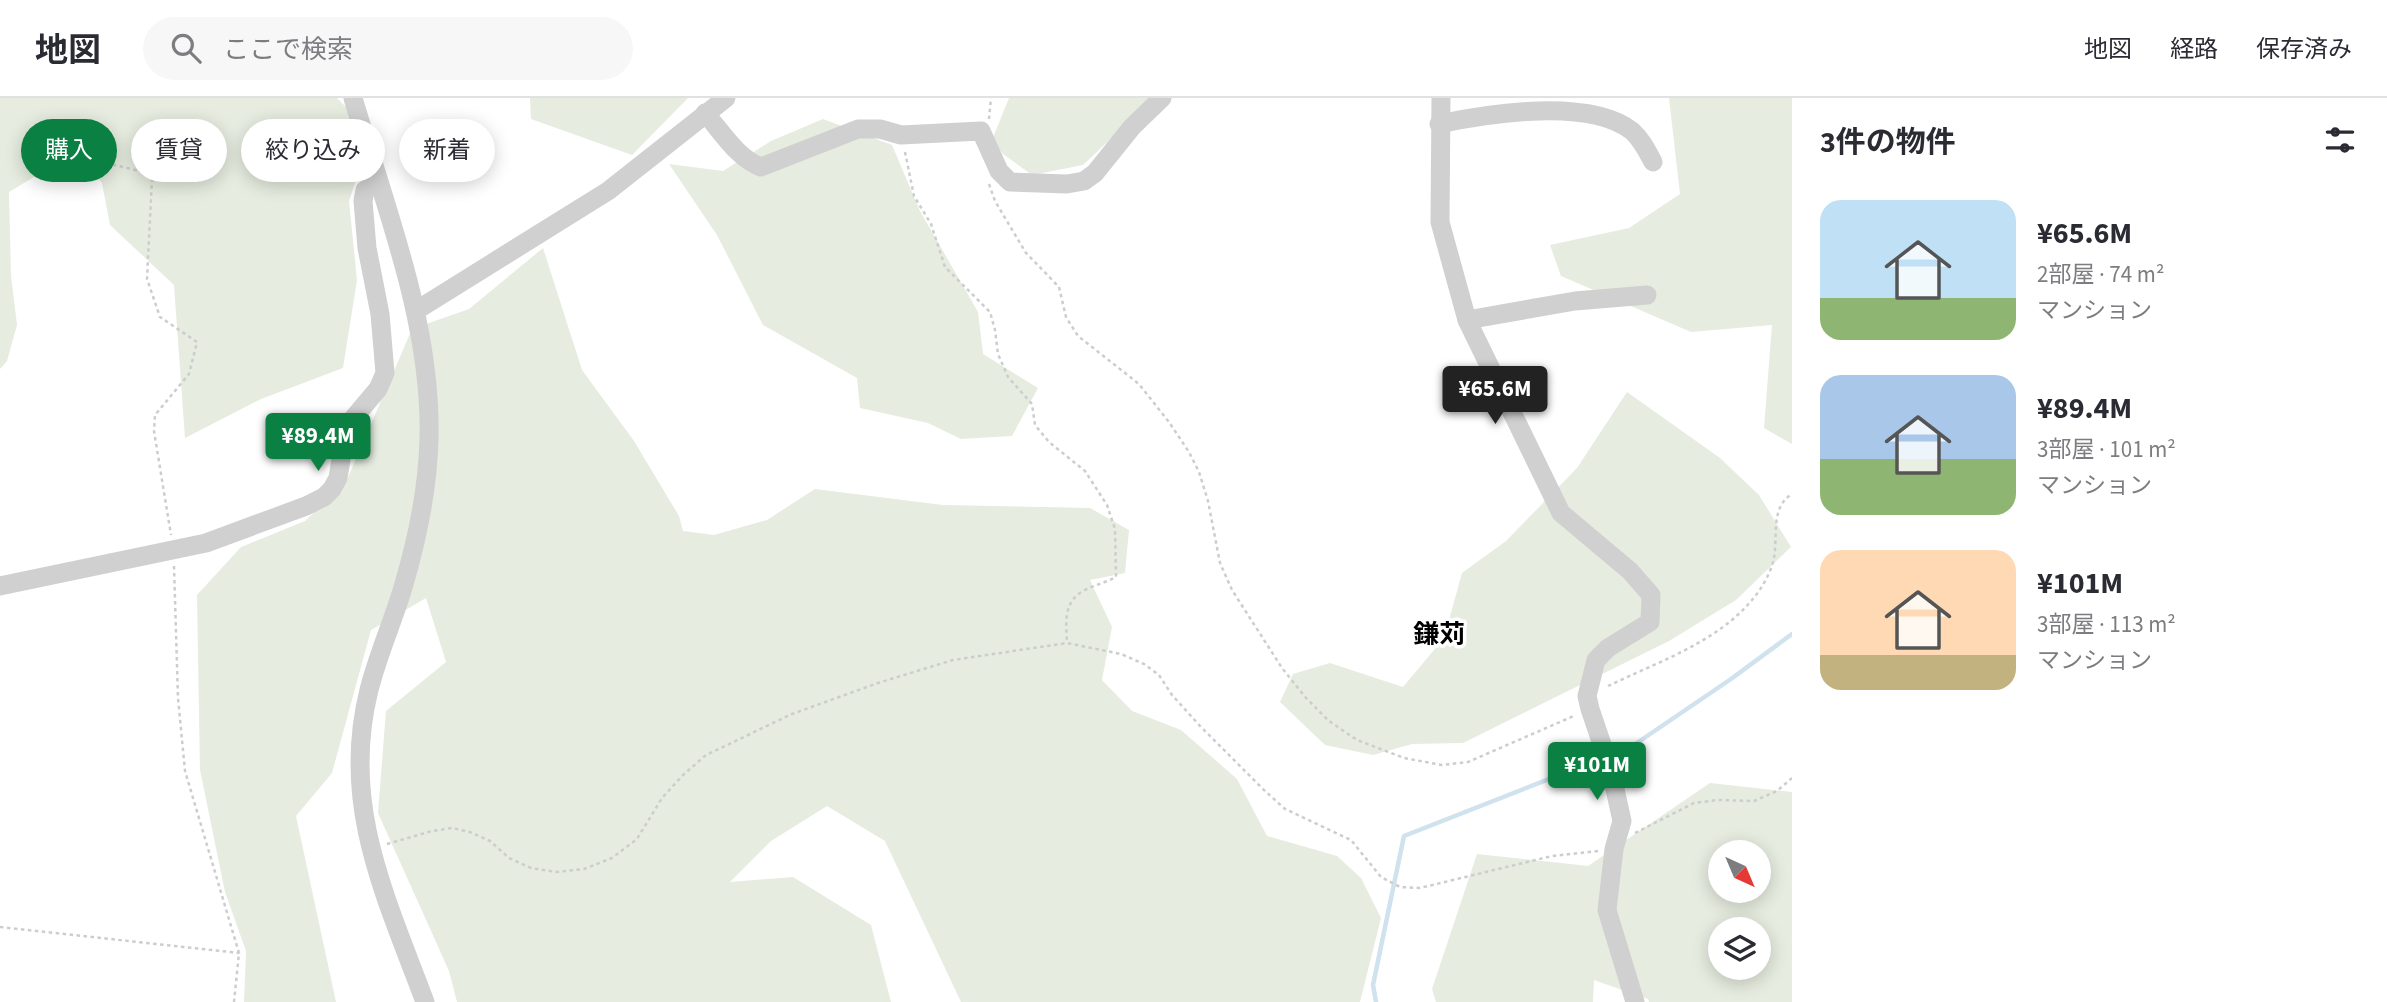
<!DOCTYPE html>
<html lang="ja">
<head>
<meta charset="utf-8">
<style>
  body { margin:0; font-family:"Source Sans 3","Noto Sans JP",sans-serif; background:#f7f7f7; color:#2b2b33; height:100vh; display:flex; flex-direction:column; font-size:26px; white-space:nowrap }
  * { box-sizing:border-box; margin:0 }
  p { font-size:23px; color:#7c7c81 }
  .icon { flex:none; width:38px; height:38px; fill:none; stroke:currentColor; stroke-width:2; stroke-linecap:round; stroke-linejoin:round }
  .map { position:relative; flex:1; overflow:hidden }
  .panel { display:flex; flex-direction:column; background:#fff; width:595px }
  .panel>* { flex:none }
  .guide { position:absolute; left:21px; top:21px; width:665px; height:63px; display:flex; gap:14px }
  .needle { width:46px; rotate:136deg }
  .fabs { position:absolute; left:1708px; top:742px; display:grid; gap:14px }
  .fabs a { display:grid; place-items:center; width:63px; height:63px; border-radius:50%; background:#fff; box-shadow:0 4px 18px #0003; font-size:35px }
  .price { position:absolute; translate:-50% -60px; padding:0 16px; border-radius:7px; background:#0b8043; color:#fff; font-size:23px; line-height:46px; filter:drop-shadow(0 2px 4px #0008) }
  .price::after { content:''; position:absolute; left:50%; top:42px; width:21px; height:16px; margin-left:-10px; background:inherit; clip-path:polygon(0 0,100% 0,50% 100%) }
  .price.selected { background:#222; color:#fff }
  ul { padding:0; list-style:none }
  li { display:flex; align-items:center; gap:21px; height:175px; padding:0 28px }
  li span { display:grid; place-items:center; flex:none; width:196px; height:140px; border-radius:21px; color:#555 }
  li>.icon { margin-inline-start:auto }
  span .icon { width:84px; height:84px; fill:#fffc; stroke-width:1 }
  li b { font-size:30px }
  h2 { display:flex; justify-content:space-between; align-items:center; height:84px; padding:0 28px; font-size:30px }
  .pill { padding:0 24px; border-radius:32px; background:#fff; box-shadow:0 4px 18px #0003; font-size:24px; line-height:63px }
  .pill.selected { background:#0b8043; color:#fff }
  header { display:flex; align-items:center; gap:42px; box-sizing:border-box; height:98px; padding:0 35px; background:#fff; border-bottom:2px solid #e1e1e2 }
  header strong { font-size:33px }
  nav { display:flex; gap:38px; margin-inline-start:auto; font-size:24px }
  .search { width:490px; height:63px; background:#f7f7f7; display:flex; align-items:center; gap:18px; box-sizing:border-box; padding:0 24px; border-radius:38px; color:#7c7c81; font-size:26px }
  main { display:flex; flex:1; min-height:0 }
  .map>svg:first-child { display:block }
</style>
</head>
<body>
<header>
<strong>地図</strong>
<div class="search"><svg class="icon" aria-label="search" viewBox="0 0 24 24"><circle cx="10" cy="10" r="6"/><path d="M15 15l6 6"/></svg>ここで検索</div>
<nav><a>地図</a><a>経路</a><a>保存済み</a></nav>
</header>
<main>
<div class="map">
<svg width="1792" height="904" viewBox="0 0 1792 904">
  <rect width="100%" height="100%" fill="#fff"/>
  <!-- green -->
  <g fill="#e6ecdf" fill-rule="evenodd">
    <path d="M 0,0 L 337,0 L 347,10 L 360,70 L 349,103 L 357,182 L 343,270 L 261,301 L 185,340 L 174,187 L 110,127 L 102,85 L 77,53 L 9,94 L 11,178 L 17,227 L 7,263 L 0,271 Z"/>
    <path d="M 530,0 L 688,0 L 632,57 L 531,21 Z"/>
    <path d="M 1009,0 L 1154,0 L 1083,67 L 1032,77 L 1003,56 L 992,42 Z"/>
    <path d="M 1669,0 L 1792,0 L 1792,346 L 1764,330 L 1772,227 L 1691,234 L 1561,178 L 1550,147 L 1629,130 L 1680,96 Z"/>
    <path d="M 823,21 L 892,47 L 920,113 L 978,214 L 983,256 L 1038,290 L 1012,338 L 961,341 L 928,325 L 860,310 L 857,280 L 763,227 L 717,137 L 669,66 L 723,73 L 771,43 Z"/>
    <path d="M 543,150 L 582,272 L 634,343 L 679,418 L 683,433 L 714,437 L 767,422 L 815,391 L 943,407 L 1090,410 L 1129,432 L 1125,475 L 1090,482 L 1112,529 L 1102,582 L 1132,613 L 1181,632 L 1237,681 L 1267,738 L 1337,758 L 1361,780 L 1381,820 L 1360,904 L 961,904 L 885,743 L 827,708 L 771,743 L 730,784 L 793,779 L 871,827 L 891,904 L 457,904 L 449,873 L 378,715 L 386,613 L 446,564 L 426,500 L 371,532 L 332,675 L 296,718 L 336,904 L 244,904 L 246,853 L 225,794 L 200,672 L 197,497 L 241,449 L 305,423 L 346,384 L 412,231 L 469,211 Z"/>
    <path d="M 1627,294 L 1720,360 L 1759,397 L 1791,449 L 1736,502 L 1669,543 L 1463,645 L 1412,646 L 1373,657 L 1325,647 L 1280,604 L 1293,576 L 1330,565 L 1403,589 L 1444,540 L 1462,475 L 1506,443 L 1577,370 Z"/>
    <path d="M 1710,685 L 1792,694 L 1792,904 L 1649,904 L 1648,901 L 1594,882 L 1593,904 L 1436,904 L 1432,891 L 1477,756 L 1588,768 ZM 1720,754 L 1759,754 L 1759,793 L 1720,793 ZM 1720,831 L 1759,831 L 1759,870 L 1720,870 Z"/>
  </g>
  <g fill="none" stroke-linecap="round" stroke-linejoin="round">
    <!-- stream -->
    <g stroke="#cfe2ee" stroke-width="4.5">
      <path d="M 1612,656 L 1631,649 L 1731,581 L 1792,536"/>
      <path d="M 1376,904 L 1373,887 L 1404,738 L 1600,661"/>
    </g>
    <!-- path -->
    <g stroke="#cdcdcd" stroke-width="2.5" stroke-dasharray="3.5 3.5" stroke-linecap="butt">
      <path d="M 989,21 L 991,0"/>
      <path d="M 905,54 L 914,98 L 931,126 L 945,169 L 990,214 L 995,232 L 998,256 L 1008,279 L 1032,306 L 1035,327 L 1049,344 L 1085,373 L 1107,407 L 1115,431 L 1116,479 C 1105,485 1094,487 1083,493 C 1063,504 1066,526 1067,545"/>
      <path d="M 106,65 L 144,74 L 152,81 L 147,181 L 160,219 L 197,244 L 189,276 L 155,317 L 154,333 L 171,437"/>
      <path d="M 989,86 L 995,103 L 1026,155 L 1059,189 L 1066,219 L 1078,238 L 1139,286 L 1169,324 L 1189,354 L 1199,374 L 1208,403 L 1220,465 L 1232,492 L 1282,570 L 1306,600 L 1329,623 L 1357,642 L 1404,660 L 1442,667 L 1468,664 L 1576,617"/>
      <path d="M 174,468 L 178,600 L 185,673 L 239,855 L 234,904"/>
      <path d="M 1608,588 C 1655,565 1716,545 1751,503 C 1761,492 1771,475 1774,460 C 1778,439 1770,409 1792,396"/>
      <path d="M 1635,735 L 1694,705 L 1718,702 L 1754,703 L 1777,693 L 1792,680"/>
      <path d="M 387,746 L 432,733 L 452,730 L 470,734 L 490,743 L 509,760 L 531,770 L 556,774 L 584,771 L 612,760 L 637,741 L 662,700 L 683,677 L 706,657 L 792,616 L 878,585 L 953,562 L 1067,545 L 1121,556 L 1144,566 L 1159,577 L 1172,597 L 1200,628 L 1264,692 L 1285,711 L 1351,742 L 1381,779 L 1400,789 L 1420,790 L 1552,758 L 1599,753"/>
      <path d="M 0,829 L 239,855"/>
    </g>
    <!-- minor -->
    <g stroke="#d0d0d0" stroke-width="19">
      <path d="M 353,0 C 385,108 432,226 429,340 C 428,389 418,438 404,486 C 394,521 378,556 369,592 C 340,707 386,799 425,904"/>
      <path d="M 1441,0 L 1440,124 L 1467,222 L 1561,415 L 1630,473 L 1651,497 L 1650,524 L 1608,550 L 1596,562 L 1587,598 L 1590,611 L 1611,673 L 1622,723 L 1614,751 L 1607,812 L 1635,904"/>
      <path d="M 705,15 C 722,34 737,60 761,69 L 858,31 L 880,31 L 901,37 L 981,33 L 999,73 L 1010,84 L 1067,86 L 1084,83 L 1095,75 L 1132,29 L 1162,0"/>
      <path d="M 1439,26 C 1492,15 1589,0 1632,33 C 1642,42 1647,53 1653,64"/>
      <path d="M 417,212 L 608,93 L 726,0"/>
      <path d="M 1467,222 L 1575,203 L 1647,197"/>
      <path d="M 0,488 L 206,445 L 306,408 L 324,399 L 332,391 L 338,380 L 344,343 L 351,323 L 378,291 L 385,275 L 380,216 L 367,150 L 363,103 L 365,92 L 378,85"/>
    </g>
  </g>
  <g text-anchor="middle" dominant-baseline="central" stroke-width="7" stroke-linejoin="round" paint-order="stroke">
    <!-- quarter labels -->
    <g font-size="26" font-weight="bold" fill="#000" stroke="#fff">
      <text x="1439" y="536">鎌苅</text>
    </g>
  </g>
</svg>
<div class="fabs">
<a><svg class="needle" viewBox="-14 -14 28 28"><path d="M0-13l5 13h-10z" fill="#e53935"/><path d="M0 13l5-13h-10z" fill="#7c7c81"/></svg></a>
<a><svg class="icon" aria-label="layers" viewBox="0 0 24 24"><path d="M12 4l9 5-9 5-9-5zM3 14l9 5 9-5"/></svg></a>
</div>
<b class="price selected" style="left:1495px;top:328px">¥65.6M</b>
<b class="price" style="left:318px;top:375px">¥89.4M</b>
<b class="price" style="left:1597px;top:704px">¥101M</b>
<div class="guide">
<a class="pill selected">購入</a>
<a class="pill">賃貸</a>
<a class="pill">絞り込み</a>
<a class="pill">新着</a>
</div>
</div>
<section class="panel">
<h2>3件の物件<svg class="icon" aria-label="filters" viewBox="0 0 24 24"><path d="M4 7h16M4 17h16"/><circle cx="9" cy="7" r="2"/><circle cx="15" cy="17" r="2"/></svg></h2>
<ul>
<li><span style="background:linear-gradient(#bfe0f5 70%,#8fb573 0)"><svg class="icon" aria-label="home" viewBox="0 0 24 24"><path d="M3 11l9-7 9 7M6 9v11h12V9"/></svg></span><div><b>¥65.6M</b><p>2部屋 · 74 m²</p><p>マンション</p></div></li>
<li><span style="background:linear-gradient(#a9c7e8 60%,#8fb573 0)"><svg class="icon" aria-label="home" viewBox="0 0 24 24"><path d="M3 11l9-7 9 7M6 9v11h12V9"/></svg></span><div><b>¥89.4M</b><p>3部屋 · 101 m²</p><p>マンション</p></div></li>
<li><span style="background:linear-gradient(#ffd9b3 75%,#c2b280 0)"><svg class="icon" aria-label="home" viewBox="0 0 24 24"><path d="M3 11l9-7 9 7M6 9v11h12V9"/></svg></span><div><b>¥101M</b><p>3部屋 · 113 m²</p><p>マンション</p></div></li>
</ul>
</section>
</main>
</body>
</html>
